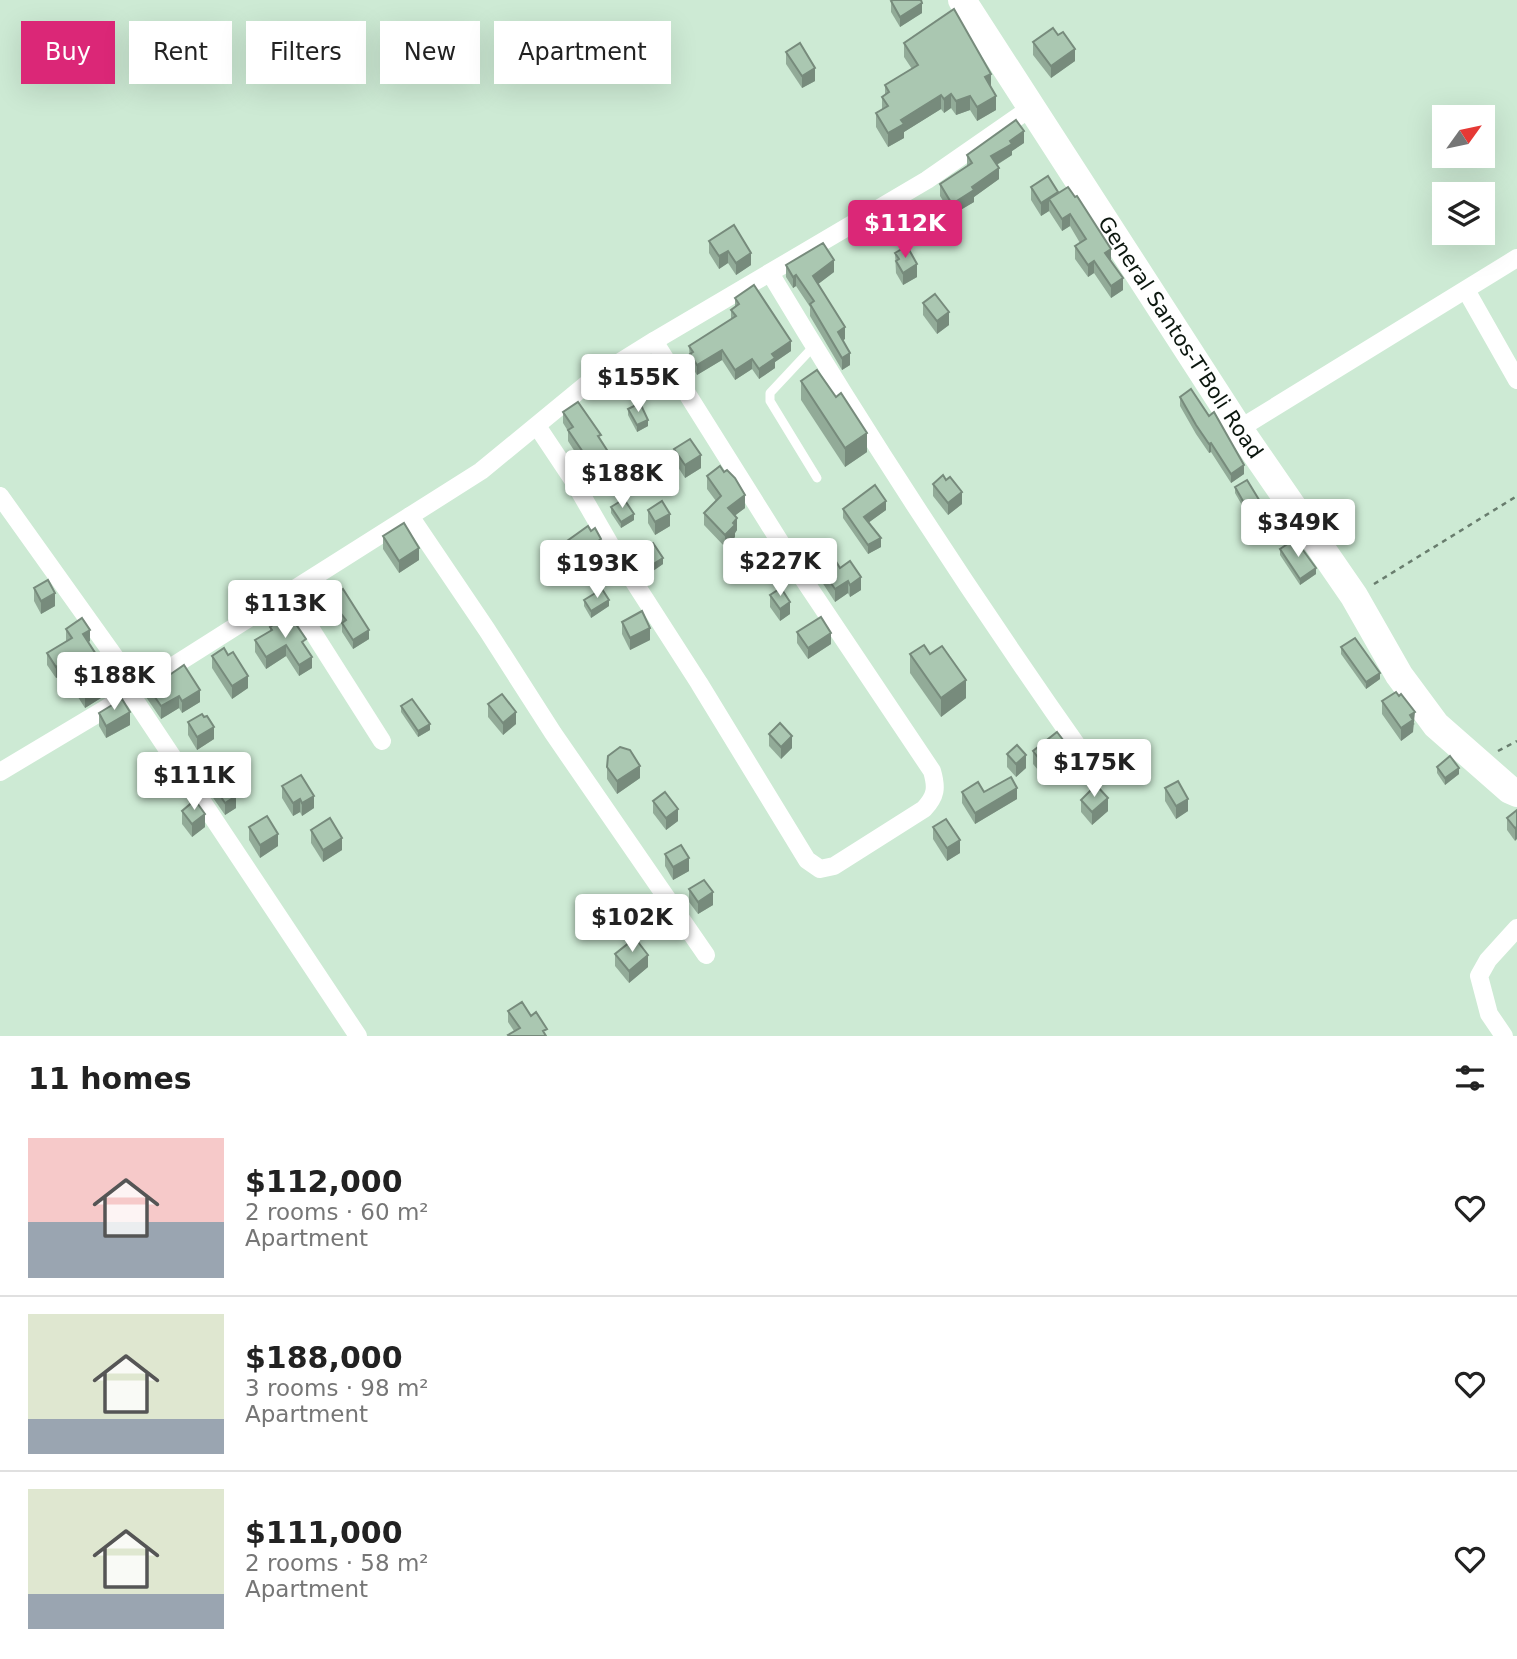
<!DOCTYPE html>
<html lang="en">
<head>
<meta charset="utf-8">
<style>
  body { margin:0; font-family:"DejaVu Sans",sans-serif; background:#f6f6f6; color:#222; height:100vh; display:flex; flex-direction:column; font-size:26px; white-space:nowrap }
  * { box-sizing:border-box; margin:0 }
  p { font-size:23px; color:#767676 }
  .icon { flex:none; width:38px; height:38px; fill:none; stroke:currentColor; stroke-width:2; stroke-linecap:round; stroke-linejoin:round }
  .map { position:relative; height:1036px; overflow:hidden }
  .sheet { display:flex; flex-direction:column; background:#fff; flex:1 }
  .sheet>* { flex:none }
  .banner { position:absolute; left:21px; top:21px; width:700px; height:63px; display:flex; gap:14px }
  .needle { width:46px; rotate:57deg }
  .controls { position:absolute; left:1432px; top:105px; display:grid; gap:14px }
  .controls a { display:grid; place-items:center; width:63px; height:63px; border-radius:0px; background:#fff; box-shadow:0 7px 28px #0002; font-size:35px }
  .price { position:absolute; translate:-50% -60px; padding:0 16px; border-radius:7px; background:#fff; color:#222; font-size:23px; line-height:46px; filter:drop-shadow(0 2px 4px #0008) }
  .price::after { content:''; position:absolute; left:50%; top:42px; width:21px; height:16px; margin-left:-10px; background:inherit; clip-path:polygon(0 0,100% 0,50% 100%) }
  .price.selected { background:#db2777; color:#fff }
  ul { padding:0; list-style:none }
  li { display:flex; align-items:center; gap:21px; height:175px; padding:0 28px }
  li+li { border-top:2px solid #e0e0e0 }
  li span { display:grid; place-items:center; flex:none; width:196px; height:140px; border-radius:0px; color:#555 }
  li>.icon { margin-inline-start:auto }
  span .icon { width:84px; height:84px; fill:#fffc; stroke-width:1 }
  li b { font-size:30px }
  h2 { display:flex; justify-content:space-between; align-items:center; height:84px; padding:0 28px; font-size:30px }
  .pill { padding:0 24px; border-radius:0px; background:#fff; box-shadow:0 7px 28px #0002; font-size:24px; line-height:63px }
  .pill.selected { background:#db2777; color:#fff }
  .map>svg:first-child { display:block }
</style>
</head>
<body>
<div class="map">
<svg width="1517" height="1036" viewBox="0 0 1517 1036">
  <rect width="100%" height="100%" fill="#cdead4"/>
  <g fill="none" stroke-linecap="round" stroke-linejoin="round">
    <!-- path -->
    <g stroke="#697d6e" stroke-width="2.5" stroke-dasharray="5 5" stroke-linecap="butt">
      <path d="M 1374,584 L 1517,496"/>
      <path d="M 1498,751 L 1517,741"/>
    </g>
    <!-- lane -->
    <path stroke="#fff" stroke-width="9" d="M 814,346 L 770,393 L 770,401 L 817,478"/>
    <!-- street -->
    <g stroke="#fff" stroke-width="18">
      <path d="M 770,273 C 870,440 976,602 1088,761"/>
      <path d="M 1466,290 L 1517,380"/>
      <path d="M 537,426 L 573,480 L 611,546 L 699,683 L 807,860 L 820,869 L 834,866 L 924,809 C 936,796 937,788 932,771 L 804,580 L 654,341"/>
      <path d="M 1239,429 L 1517,258"/>
      <path d="M 0,496 L 137,688"/>
      <path d="M 410,516 L 487,630 L 553,733 L 706,955"/>
      <path d="M 288,593 L 382,741"/>
      <path d="M 130,693 L 358,1036"/>
      <path d="M 0,772 L 102,711 L 481,471 L 593,379 L 654,341 L 927,180 L 1032,107"/>
      <path d="M 1504,1036 L 1489,1014 L 1479,976 L 1488,960 L 1517,928"/>
    </g>
    <!-- primary -->
    <path stroke="#fff" stroke-width="28" id="s1" d="M 962,0 L 1239,429 L 1354,596 L 1399,675 L 1436,725 L 1510,790 L 1517,793"/>
  </g>
  <!-- wall -->
  <g fill="#92ab98">
    <path d="M 891,1 L 922,13 L 900,27 L 891,12 Z"/>
    <path d="M 1033,42 L 1075,61 L 1051,78 L 1033,55 Z"/>
    <path d="M 904,43 L 991,87 L 996,110 L 977,121 L 970,110 L 956,115 L 951,108 L 944,113 L 941,109 L 904,132 L 904,138 L 888,147 L 876,127 L 876,113 L 882,109 L 882,97 L 885,95 L 885,85 L 912,69 L 904,57 Z"/>
    <path d="M 786,52 L 815,81 L 802,88 L 786,64 Z"/>
    <path d="M 1024,143 L 1012,151 L 1012,155 L 997,165 L 999,179 L 974,197 L 974,202 L 952,215 L 940,196 L 940,184 L 967,167 L 967,155 Z"/>
    <path d="M 1031,187 L 1058,193 L 1111,260 L 1123,290 L 1111,298 L 1094,273 L 1088,277 L 1075,259 L 1075,246 L 1080,243 L 1070,226 L 1062,231 L 1049,211 L 1041,216 L 1031,200 Z"/>
    <path d="M 734,225 L 751,265 L 736,275 L 728,263 L 719,269 L 709,253 L 709,241 Z"/>
    <path d="M 895,253 L 917,277 L 903,285 L 896,273 Z"/>
    <path d="M 786,265 L 834,272 L 818,284 L 845,339 L 842,340 L 850,365 L 842,370 L 810,316 L 810,307 L 796,286 L 793,288 L 786,277 Z"/>
    <path d="M 735,298 L 791,351 L 775,362 L 775,368 L 759,379 L 752,369 L 735,380 L 722,360 L 697,375 L 690,364 L 689,346 L 731,319 L 731,310 L 735,308 Z"/>
    <path d="M 923,303 L 949,325 L 937,334 L 923,315 Z"/>
    <path d="M 801,381 L 836,397 L 867,452 L 845,467 L 801,400 Z"/>
    <path d="M 1180,397 L 1209,416 L 1244,474 L 1231,483 L 1211,452 L 1209,453 L 1196,434 L 1180,406 Z"/>
    <path d="M 628,409 L 648,426 L 637,432 L 628,415 Z"/>
    <path d="M 563,412 L 601,441 L 614,472 L 594,485 L 584,471 L 584,466 L 568,441 L 568,431 L 563,423 Z"/>
    <path d="M 674,449 L 701,468 L 685,478 L 674,461 Z"/>
    <path d="M 707,476 L 745,508 L 735,515 L 737,530 L 735,533 L 735,537 L 725,547 L 704,525 L 704,513 L 716,501 L 707,489 Z"/>
    <path d="M 946,480 L 962,504 L 948,515 L 933,496 L 933,484 Z"/>
    <path d="M 1235,487 L 1261,503 L 1272,518 L 1255,528 L 1235,493 Z"/>
    <path d="M 611,507 L 634,520 L 621,528 L 611,513 Z"/>
    <path d="M 843,509 L 886,510 L 869,522 L 881,547 L 868,554 L 843,518 Z"/>
    <path d="M 648,510 L 670,526 L 655,535 L 648,523 Z"/>
    <path d="M 383,536 L 419,560 L 399,573 L 383,549 Z"/>
    <path d="M 567,541 L 601,552 L 577,568 L 567,553 Z"/>
    <path d="M 1280,549 L 1316,574 L 1300,585 L 1280,555 Z"/>
    <path d="M 640,551 L 663,564 L 650,573 L 640,557 Z"/>
    <path d="M 747,556 L 775,568 L 756,582 L 747,569 Z"/>
    <path d="M 818,564 L 840,568 L 861,590 L 850,597 L 848,593 L 835,602 L 818,576 Z"/>
    <path d="M 34,588 L 55,606 L 41,614 L 34,601 Z"/>
    <path d="M 770,595 L 790,614 L 780,621 L 770,607 Z"/>
    <path d="M 329,598 L 369,639 L 353,649 L 342,632 L 342,624 L 329,607 Z"/>
    <path d="M 584,600 L 609,606 L 591,618 L 584,606 Z"/>
    <path d="M 622,622 L 650,640 L 630,650 L 622,634 Z"/>
    <path d="M 270,627 L 306,648 L 312,668 L 299,676 L 286,656 L 266,669 L 255,652 L 255,640 L 270,631 Z"/>
    <path d="M 66,629 L 90,641 L 88,642 L 112,691 L 85,708 L 63,674 L 56,678 L 47,665 L 47,653 L 66,641 Z"/>
    <path d="M 797,632 L 831,644 L 808,659 L 797,643 Z"/>
    <path d="M 1341,647 L 1380,679 L 1366,689 L 1341,654 Z"/>
    <path d="M 910,654 L 930,654 L 966,698 L 941,717 L 910,673 Z"/>
    <path d="M 212,656 L 248,688 L 232,699 L 212,668 Z"/>
    <path d="M 168,676 L 200,702 L 182,713 L 179,708 L 161,719 L 146,697 L 146,684 Z"/>
    <path d="M 1382,701 L 1415,724 L 1413,725 L 1413,732 L 1401,741 L 1382,714 Z"/>
    <path d="M 488,704 L 516,724 L 503,735 L 488,717 Z"/>
    <path d="M 401,706 L 430,730 L 418,737 L 401,712 Z"/>
    <path d="M 99,713 L 130,725 L 106,738 L 99,726 Z"/>
    <path d="M 188,722 L 214,739 L 197,750 L 188,735 Z"/>
    <path d="M 769,734 L 792,748 L 781,759 L 769,746 Z"/>
    <path d="M 1033,751 L 1070,762 L 1050,777 L 1047,773 L 1043,776 L 1033,764 Z"/>
    <path d="M 1007,754 L 1026,768 L 1016,777 L 1007,767 Z"/>
    <path d="M 225,766 L 249,777 L 239,783 L 239,796 L 236,797 L 236,808 L 225,815 L 209,792 L 209,779 L 225,770 Z"/>
    <path d="M 607,767 L 640,778 L 617,794 L 607,779 Z"/>
    <path d="M 1437,767 L 1459,774 L 1445,785 L 1437,773 Z"/>
    <path d="M 282,786 L 314,808 L 302,816 L 300,812 L 293,816 L 282,798 Z"/>
    <path d="M 1165,788 L 1188,811 L 1176,819 L 1165,801 Z"/>
    <path d="M 962,792 L 984,792 L 1017,799 L 975,824 L 962,803 Z"/>
    <path d="M 1081,800 L 1108,811 L 1092,825 L 1081,812 Z"/>
    <path d="M 653,801 L 678,821 L 666,830 L 653,813 Z"/>
    <path d="M 1517,810 L 1515,841 L 1507,830 L 1507,818 Z"/>
    <path d="M 182,811 L 205,827 L 192,837 L 182,824 Z"/>
    <path d="M 249,827 L 278,846 L 260,858 L 249,840 Z"/>
    <path d="M 933,827 L 960,853 L 947,861 L 933,839 Z"/>
    <path d="M 311,830 L 342,850 L 323,862 L 311,843 Z"/>
    <path d="M 665,854 L 689,871 L 673,880 L 665,866 Z"/>
    <path d="M 689,889 L 713,905 L 698,914 L 689,902 Z"/>
    <path d="M 615,954 L 648,967 L 629,983 L 615,966 Z"/>
    <path d="M 508,1011 L 531,1016 L 547,1036 L 514,1031 L 508,1022 Z"/>
  </g>
  <!-- shaded-wall -->
  <g fill="#778b7c">
    <path d="M 922,3 L 922,13 L 900,27 L 900,17 Z"/>
    <path d="M 1075,49 L 1075,61 L 1051,78 L 1051,66 Z"/>
    <path d="M 815,68 L 815,81 L 802,88 L 802,76 Z"/>
    <path d="M 991,74 L 991,87 L 985,77 Z"/>
    <path d="M 951,94 L 951,108 L 944,113 L 944,99 Z"/>
    <path d="M 941,95 L 941,109 L 904,132 L 904,138 L 888,147 L 888,133 L 901,120 Z"/>
    <path d="M 970,96 L 970,110 L 956,115 L 956,101 Z"/>
    <path d="M 996,96 L 996,110 L 977,121 L 977,107 Z"/>
    <path d="M 1024,131 L 1024,143 L 1012,151 L 1012,155 L 991,168 L 991,156 L 1010,141 Z"/>
    <path d="M 999,168 L 999,179 L 974,197 L 974,202 L 952,215 L 952,204 L 972,187 Z"/>
    <path d="M 1058,192 L 1049,199 L 1049,211 L 1041,216 L 1041,203 Z"/>
    <path d="M 1070,214 L 1070,226 L 1062,231 L 1062,219 Z"/>
    <path d="M 1111,249 L 1111,262 L 1105,253 Z"/>
    <path d="M 728,251 L 728,263 L 719,269 L 719,256 Z"/>
    <path d="M 751,253 L 751,265 L 736,275 L 736,263 Z"/>
    <path d="M 834,260 L 834,272 L 813,288 L 813,276 Z"/>
    <path d="M 1094,261 L 1094,273 L 1088,277 L 1088,265 Z"/>
    <path d="M 917,264 L 917,277 L 903,285 L 903,273 Z"/>
    <path d="M 796,275 L 796,286 L 793,288 L 793,277 Z"/>
    <path d="M 1123,278 L 1123,290 L 1111,298 L 1111,286 Z"/>
    <path d="M 949,312 L 949,325 L 937,334 L 937,321 Z"/>
    <path d="M 845,327 L 845,339 L 838,344 L 838,332 Z"/>
    <path d="M 791,341 L 791,351 L 775,362 L 775,368 L 759,379 L 759,369 L 772,354 Z"/>
    <path d="M 722,350 L 722,360 L 697,375 L 697,365 Z"/>
    <path d="M 850,353 L 850,365 L 842,370 L 842,358 Z"/>
    <path d="M 752,359 L 752,369 L 735,380 L 735,370 Z"/>
    <path d="M 648,420 L 648,426 L 637,432 L 637,425 Z"/>
    <path d="M 867,433 L 867,452 L 845,467 L 845,448 Z"/>
    <path d="M 1211,443 L 1211,452 L 1209,453 L 1209,444 Z"/>
    <path d="M 701,455 L 701,468 L 685,478 L 685,465 Z"/>
    <path d="M 614,461 L 614,472 L 594,485 L 594,474 Z"/>
    <path d="M 1244,465 L 1244,474 L 1231,483 L 1231,474 Z"/>
    <path d="M 962,492 L 962,504 L 948,515 L 948,503 Z"/>
    <path d="M 745,495 L 745,508 L 728,521 L 728,508 Z"/>
    <path d="M 886,501 L 886,510 L 864,526 L 864,517 Z"/>
    <path d="M 1272,511 L 1272,518 L 1255,528 L 1255,522 Z"/>
    <path d="M 634,514 L 634,520 L 621,528 L 621,522 Z"/>
    <path d="M 670,514 L 670,526 L 655,535 L 655,522 Z"/>
    <path d="M 737,518 L 737,530 L 735,533 L 735,537 L 725,547 L 725,535 L 733,523 Z"/>
    <path d="M 881,538 L 881,547 L 868,554 L 868,545 Z"/>
    <path d="M 601,539 L 601,552 L 577,568 L 577,556 Z"/>
    <path d="M 419,548 L 419,560 L 399,573 L 399,561 Z"/>
    <path d="M 775,555 L 775,568 L 756,582 L 756,569 Z"/>
    <path d="M 663,558 L 663,564 L 650,573 L 650,566 Z"/>
    <path d="M 1316,568 L 1316,574 L 1300,585 L 1300,579 Z"/>
    <path d="M 861,577 L 861,590 L 850,597 L 850,585 Z"/>
    <path d="M 848,581 L 848,593 L 835,602 L 835,589 Z"/>
    <path d="M 55,593 L 55,606 L 41,614 L 41,601 Z"/>
    <path d="M 609,600 L 609,606 L 591,618 L 591,611 Z"/>
    <path d="M 790,602 L 790,614 L 780,621 L 780,609 Z"/>
    <path d="M 650,628 L 650,640 L 630,650 L 630,638 Z"/>
    <path d="M 90,630 L 90,641 L 83,646 L 83,634 Z"/>
    <path d="M 369,630 L 369,639 L 353,649 L 353,640 Z"/>
    <path d="M 831,633 L 831,644 L 808,659 L 808,648 Z"/>
    <path d="M 286,645 L 286,656 L 266,669 L 266,657 Z"/>
    <path d="M 312,657 L 312,668 L 299,676 L 299,665 Z"/>
    <path d="M 63,662 L 63,674 L 56,678 L 56,667 Z"/>
    <path d="M 1380,673 L 1380,679 L 1366,689 L 1366,682 Z"/>
    <path d="M 248,676 L 248,688 L 232,699 L 232,686 Z"/>
    <path d="M 112,679 L 112,691 L 85,708 L 85,696 Z"/>
    <path d="M 966,680 L 966,698 L 941,717 L 941,698 Z"/>
    <path d="M 200,690 L 200,702 L 182,713 L 182,701 Z"/>
    <path d="M 179,696 L 179,708 L 161,719 L 161,706 Z"/>
    <path d="M 130,712 L 130,725 L 106,738 L 106,726 Z"/>
    <path d="M 516,712 L 516,724 L 503,735 L 503,723 Z"/>
    <path d="M 1415,712 L 1413,732 L 1401,741 L 1401,728 L 1410,715 Z"/>
    <path d="M 430,724 L 430,730 L 418,737 L 418,731 Z"/>
    <path d="M 214,727 L 214,739 L 197,750 L 197,737 Z"/>
    <path d="M 792,736 L 792,748 L 781,759 L 781,747 Z"/>
    <path d="M 1070,749 L 1070,762 L 1050,777 L 1050,765 Z"/>
    <path d="M 1026,755 L 1026,768 L 1016,777 L 1016,764 Z"/>
    <path d="M 1047,760 L 1047,773 L 1043,776 L 1043,764 Z"/>
    <path d="M 640,766 L 640,778 L 617,794 L 617,781 Z"/>
    <path d="M 1459,768 L 1459,774 L 1445,785 L 1445,778 Z"/>
    <path d="M 249,770 L 249,777 L 233,786 L 233,780 Z"/>
    <path d="M 239,783 L 239,796 L 236,797 L 236,808 L 225,815 L 225,803 L 231,788 Z"/>
    <path d="M 1017,788 L 1017,799 L 975,824 L 975,813 Z"/>
    <path d="M 314,796 L 314,808 L 302,816 L 302,803 Z"/>
    <path d="M 1108,798 L 1108,811 L 1092,825 L 1092,812 Z"/>
    <path d="M 300,799 L 300,812 L 293,816 L 293,803 Z"/>
    <path d="M 1188,799 L 1188,811 L 1176,819 L 1176,806 Z"/>
    <path d="M 678,809 L 678,821 L 666,830 L 666,818 Z"/>
    <path d="M 205,814 L 205,827 L 192,837 L 192,824 Z"/>
    <path d="M 1517,827 L 1517,839 L 1515,841 L 1515,828 Z"/>
    <path d="M 278,834 L 278,846 L 260,858 L 260,845 Z"/>
    <path d="M 342,838 L 342,850 L 323,862 L 323,850 Z"/>
    <path d="M 960,840 L 960,853 L 947,861 L 947,848 Z"/>
    <path d="M 689,858 L 689,871 L 673,880 L 673,867 Z"/>
    <path d="M 713,892 L 713,905 L 698,914 L 698,902 Z"/>
    <path d="M 648,955 L 648,967 L 629,983 L 629,971 Z"/>
  </g>
  <!-- building -->
  <g fill="#aac7b1" stroke="#778b7c" stroke-width="2">
    <path d="M 893,0 L 921,0 L 922,3 L 900,17 L 891,1 Z"/>
    <path d="M 954,9 L 991,74 L 985,77 L 996,96 L 977,107 L 970,96 L 956,101 L 951,94 L 944,99 L 941,95 L 901,120 L 904,124 L 888,133 L 876,113 L 888,106 L 882,97 L 889,92 L 885,85 L 918,65 L 904,43 Z"/>
    <path d="M 1053,28 L 1058,35 L 1063,32 L 1075,49 L 1051,66 L 1033,42 Z"/>
    <path d="M 800,43 L 815,68 L 802,76 L 786,52 Z"/>
    <path d="M 1016,120 L 1024,131 L 1010,141 L 1012,144 L 991,156 L 999,168 L 972,187 L 974,190 L 952,204 L 940,184 L 972,163 L 967,155 Z"/>
    <path d="M 1048,176 L 1058,192 L 1041,203 L 1031,187 Z"/>
    <path d="M 1068,187 L 1075,197 L 1077,196 L 1111,249 L 1105,253 L 1123,278 L 1111,286 L 1094,261 L 1088,265 L 1075,246 L 1086,239 L 1070,214 L 1062,219 L 1049,199 Z"/>
    <path d="M 734,225 L 751,253 L 736,263 L 728,251 L 719,256 L 709,241 Z"/>
    <path d="M 823,243 L 834,260 L 813,276 L 845,327 L 838,332 L 850,353 L 842,358 L 810,304 L 814,301 L 796,275 L 793,277 L 786,265 Z"/>
    <path d="M 907,246 L 917,264 L 903,273 L 896,261 L 899,259 L 895,253 Z"/>
    <path d="M 754,285 L 791,341 L 772,354 L 775,358 L 759,369 L 752,359 L 735,370 L 722,350 L 697,365 L 690,354 L 693,352 L 689,346 L 736,316 L 731,310 L 739,304 L 735,298 Z"/>
    <path d="M 935,294 L 949,312 L 937,321 L 923,303 Z"/>
    <path d="M 817,370 L 836,397 L 841,393 L 867,433 L 845,448 L 801,381 Z"/>
    <path d="M 1191,389 L 1209,416 L 1214,412 L 1244,465 L 1231,474 L 1211,443 L 1209,444 L 1196,425 L 1180,397 Z"/>
    <path d="M 578,402 L 601,435 L 598,436 L 614,461 L 594,474 L 584,460 L 587,458 L 568,430 L 573,427 L 563,412 Z"/>
    <path d="M 640,403 L 648,420 L 637,425 L 628,409 Z"/>
    <path d="M 690,439 L 701,455 L 685,465 L 674,449 Z"/>
    <path d="M 720,466 L 724,472 L 727,470 L 735,478 L 745,495 L 728,508 L 737,518 L 733,523 L 735,525 L 725,535 L 704,513 L 721,496 L 707,476 Z"/>
    <path d="M 943,475 L 946,480 L 950,477 L 962,492 L 948,503 L 933,484 Z"/>
    <path d="M 1247,480 L 1261,503 L 1266,501 L 1272,511 L 1255,522 L 1235,487 Z"/>
    <path d="M 875,485 L 886,501 L 864,517 L 881,538 L 868,545 L 843,509 Z"/>
    <path d="M 624,499 L 634,514 L 621,522 L 611,507 Z"/>
    <path d="M 662,501 L 670,514 L 655,522 L 648,510 Z"/>
    <path d="M 404,523 L 419,548 L 399,561 L 383,536 Z"/>
    <path d="M 588,526 L 591,531 L 595,528 L 601,539 L 577,556 L 567,541 Z"/>
    <path d="M 1295,539 L 1316,568 L 1300,579 L 1280,549 Z"/>
    <path d="M 653,543 L 663,558 L 650,566 L 640,551 Z"/>
    <path d="M 766,543 L 775,555 L 756,569 L 747,556 Z"/>
    <path d="M 832,555 L 840,568 L 850,561 L 861,577 L 850,585 L 848,581 L 835,589 L 818,564 Z"/>
    <path d="M 48,580 L 55,593 L 41,601 L 34,588 Z"/>
    <path d="M 781,588 L 790,602 L 780,609 L 770,595 Z"/>
    <path d="M 343,589 L 369,630 L 353,640 L 342,623 L 346,620 L 329,598 Z"/>
    <path d="M 602,589 L 609,600 L 591,611 L 584,600 Z"/>
    <path d="M 642,611 L 650,628 L 630,638 L 622,622 Z"/>
    <path d="M 286,616 L 290,622 L 293,620 L 306,639 L 302,642 L 312,657 L 299,665 L 286,645 L 266,657 L 255,640 L 272,630 L 270,627 Z"/>
    <path d="M 821,617 L 831,633 L 808,648 L 797,632 Z"/>
    <path d="M 82,618 L 90,630 L 83,634 L 112,679 L 85,696 L 63,662 L 56,667 L 47,653 L 72,638 L 66,629 Z"/>
    <path d="M 1355,638 L 1380,673 L 1366,682 L 1341,647 Z"/>
    <path d="M 924,645 L 930,654 L 942,646 L 966,680 L 941,698 L 910,654 Z"/>
    <path d="M 224,648 L 228,655 L 233,652 L 248,676 L 232,686 L 212,656 Z"/>
    <path d="M 184,665 L 200,690 L 182,701 L 179,696 L 161,706 L 146,684 L 165,672 L 168,676 Z"/>
    <path d="M 1396,692 L 1399,696 L 1401,694 L 1415,712 L 1410,715 L 1413,720 L 1401,728 L 1382,701 Z"/>
    <path d="M 502,694 L 516,712 L 503,723 L 488,704 Z"/>
    <path d="M 122,699 L 130,712 L 106,726 L 99,713 Z"/>
    <path d="M 412,699 L 430,724 L 418,731 L 401,706 Z"/>
    <path d="M 202,714 L 204,717 L 207,716 L 214,727 L 197,737 L 188,722 Z"/>
    <path d="M 780,723 L 792,736 L 781,747 L 769,734 Z"/>
    <path d="M 1057,732 L 1070,749 L 1050,765 L 1047,760 L 1043,764 L 1033,751 Z"/>
    <path d="M 1017,745 L 1026,755 L 1016,764 L 1007,754 Z"/>
    <path d="M 620,747 L 630,750 L 640,766 L 617,781 L 607,767 L 608,756 Z"/>
    <path d="M 241,756 L 249,770 L 236,778 L 229,768 L 227,769 L 225,766 Z"/>
    <path d="M 1450,756 L 1459,768 L 1445,778 L 1437,767 Z"/>
    <path d="M 229,768 L 239,783 L 231,788 L 236,796 L 225,803 L 209,779 Z"/>
    <path d="M 301,775 L 314,796 L 302,803 L 300,799 L 293,803 L 282,786 Z"/>
    <path d="M 1011,777 L 1017,788 L 975,813 L 962,792 L 978,782 L 984,792 Z"/>
    <path d="M 1178,781 L 1188,799 L 1176,806 L 1165,788 Z"/>
    <path d="M 1096,785 L 1108,798 L 1092,812 L 1081,800 Z"/>
    <path d="M 665,792 L 678,809 L 666,818 L 653,801 Z"/>
    <path d="M 195,800 L 205,814 L 192,824 L 182,811 Z"/>
    <path d="M 1517,810 L 1517,827 L 1515,828 L 1507,818 Z"/>
    <path d="M 267,816 L 278,834 L 260,845 L 249,827 Z"/>
    <path d="M 330,818 L 342,838 L 323,850 L 311,830 Z"/>
    <path d="M 946,819 L 960,840 L 947,848 L 933,827 Z"/>
    <path d="M 681,845 L 689,858 L 673,867 L 665,854 Z"/>
    <path d="M 704,880 L 713,892 L 698,902 L 689,889 Z"/>
    <path d="M 635,938 L 648,955 L 629,971 L 615,954 Z"/>
    <path d="M 522,1002 L 531,1016 L 536,1012 L 547,1029 L 543,1031 L 546,1036 L 509,1036 L 508,1035 L 520,1028 L 508,1011 Z"/>
  </g>
  <g text-anchor="middle" dominant-baseline="central" stroke-width="7" stroke-linejoin="round" paint-order="stroke">
    <!-- street labels -->
    <g font-size="21" fill="#0c170f" stroke="#fff">
      <text stroke="none"><textPath href="#s1" startOffset="402">General Santos-T'Boli Road</textPath></text>
    </g>
  </g>
</svg>
<div class="controls">
<a><svg class="needle" viewBox="-14 -14 28 28"><path d="M0-13l5 13h-10z" fill="#e53935"/><path d="M0 13l5-13h-10z" fill="#767676"/></svg></a>
<a><svg class="icon" aria-label="layers" viewBox="0 0 24 24"><path d="M12 4l9 5-9 5-9-5zM3 14l9 5 9-5"/></svg></a>
</div>
<b class="price selected" style="left:905px;top:260px">$112K</b>
<b class="price" style="left:638px;top:414px">$155K</b>
<b class="price" style="left:622px;top:510px">$188K</b>
<b class="price" style="left:1298px;top:559px">$349K</b>
<b class="price" style="left:780px;top:598px">$227K</b>
<b class="price" style="left:597px;top:600px">$193K</b>
<b class="price" style="left:285px;top:640px">$113K</b>
<b class="price" style="left:114px;top:712px">$188K</b>
<b class="price" style="left:1094px;top:799px">$175K</b>
<b class="price" style="left:194px;top:812px">$111K</b>
<b class="price" style="left:632px;top:954px">$102K</b>
<div class="banner">
<a class="pill selected">Buy</a>
<a class="pill">Rent</a>
<a class="pill">Filters</a>
<a class="pill">New</a>
<a class="pill">Apartment</a>
</div>
</div>
<section class="sheet">
<h2>11 homes<svg class="icon" aria-label="filters" viewBox="0 0 24 24"><path d="M4 7h16M4 17h16"/><circle cx="9" cy="7" r="2"/><circle cx="15" cy="17" r="2"/></svg></h2>
<ul>
<li><span style="background:linear-gradient(#f6c9c9 60%,#9aa5b1 0)"><svg class="icon" aria-label="home" viewBox="0 0 24 24"><path d="M3 11l9-7 9 7M6 9v11h12V9"/></svg></span><div><b>$112,000</b><p>2 rooms · 60 m²</p><p>Apartment</p></div><svg class="icon" aria-label="heart" viewBox="0 0 24 24"><path d="M12 20l-8-8c-3-5 5-10 8-4 3-6 11-1 8 4z"/></svg></li>
<li><span style="background:linear-gradient(#dfe7d0 75%,#9aa5b1 0)"><svg class="icon" aria-label="home" viewBox="0 0 24 24"><path d="M3 11l9-7 9 7M6 9v11h12V9"/></svg></span><div><b>$188,000</b><p>3 rooms · 98 m²</p><p>Apartment</p></div><svg class="icon" aria-label="heart" viewBox="0 0 24 24"><path d="M12 20l-8-8c-3-5 5-10 8-4 3-6 11-1 8 4z"/></svg></li>
<li><span style="background:linear-gradient(#dfe7d0 75%,#9aa5b1 0)"><svg class="icon" aria-label="home" viewBox="0 0 24 24"><path d="M3 11l9-7 9 7M6 9v11h12V9"/></svg></span><div><b>$111,000</b><p>2 rooms · 58 m²</p><p>Apartment</p></div><svg class="icon" aria-label="heart" viewBox="0 0 24 24"><path d="M12 20l-8-8c-3-5 5-10 8-4 3-6 11-1 8 4z"/></svg></li>
</ul>
</section>
</body>
</html>
